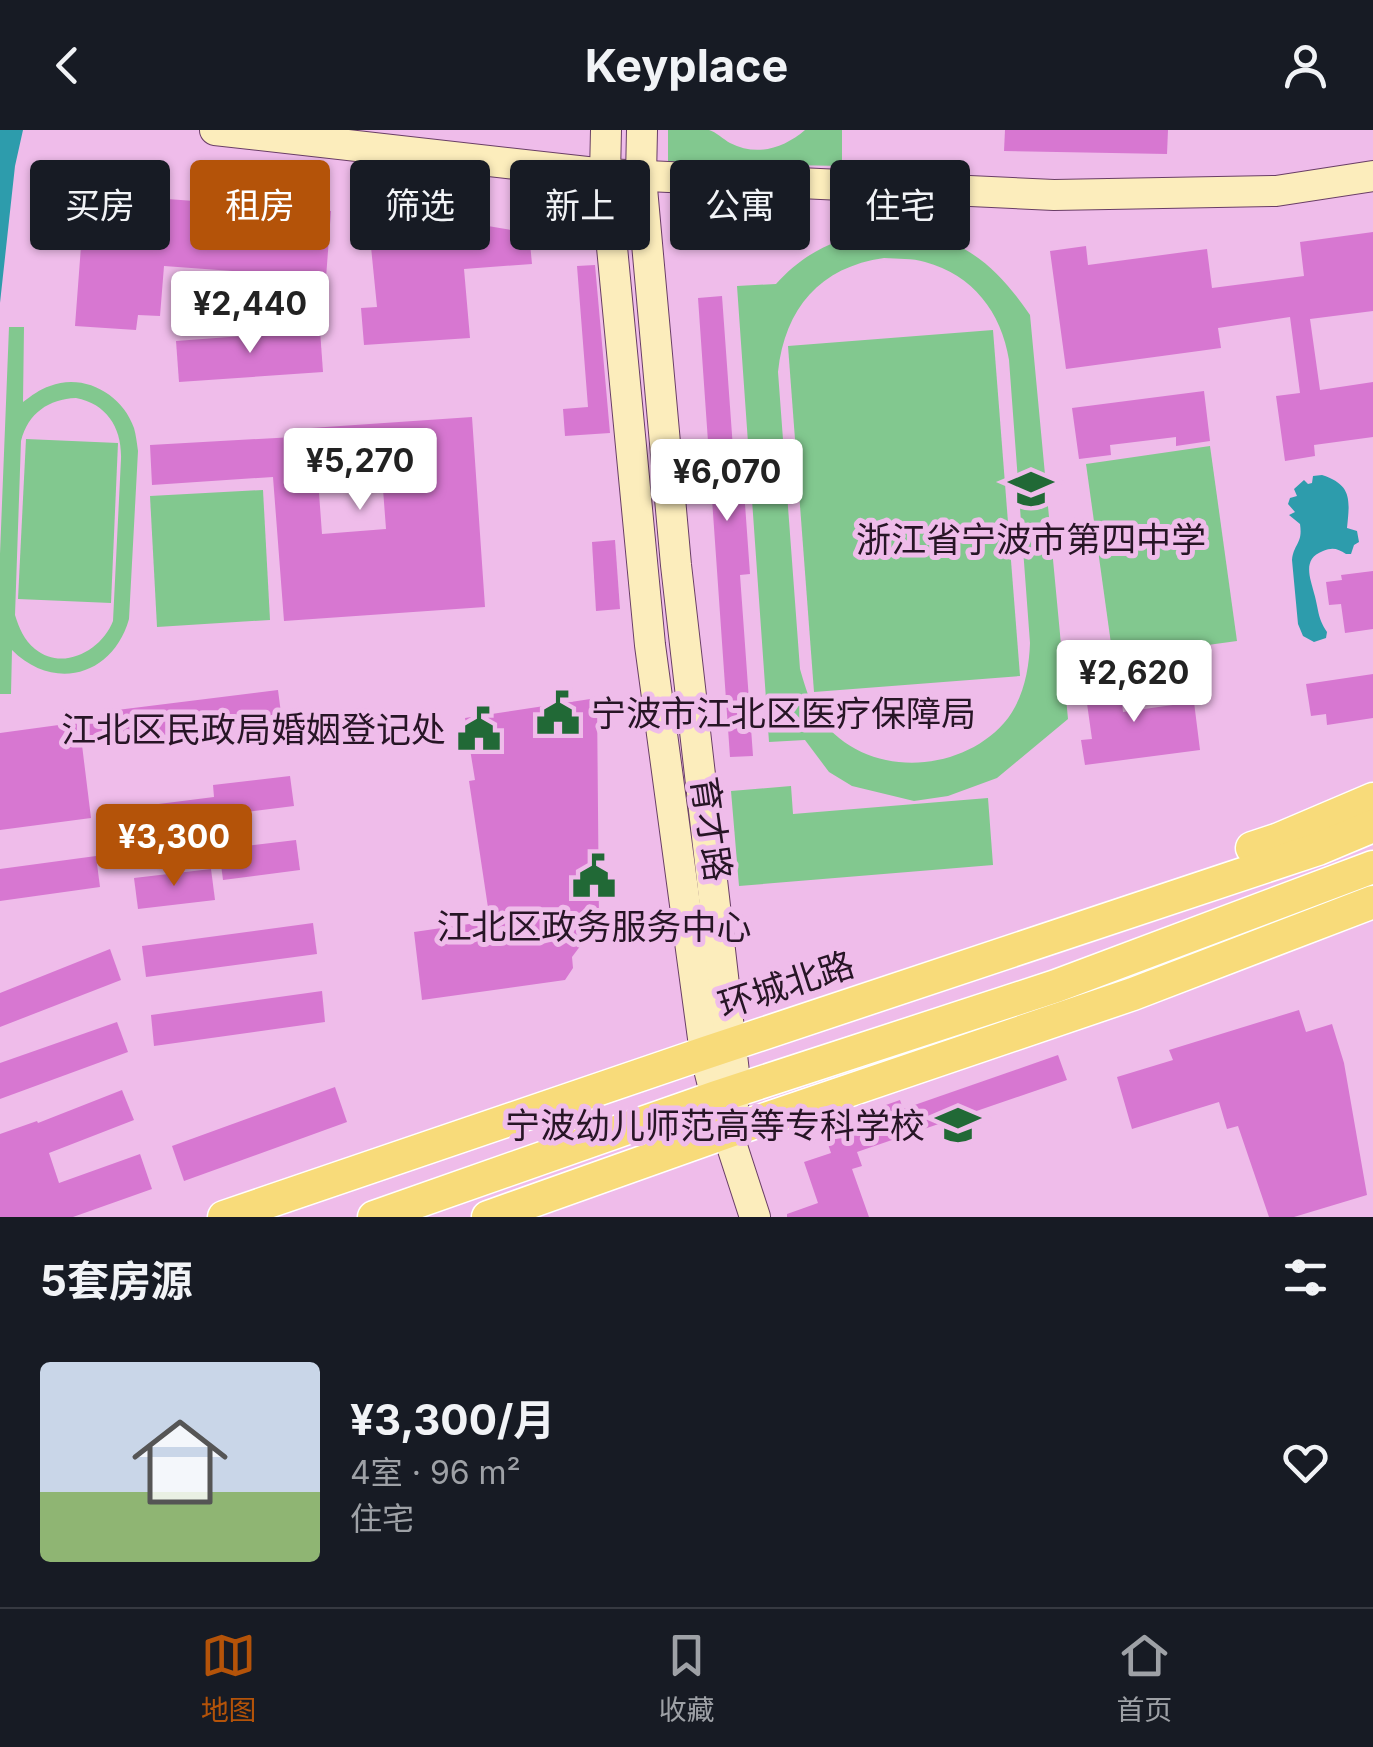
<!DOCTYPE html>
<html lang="zh">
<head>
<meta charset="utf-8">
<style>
  body { margin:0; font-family:Inter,"Noto Sans SC",sans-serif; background:#20242c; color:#f1f3f6; height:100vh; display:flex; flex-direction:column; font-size:38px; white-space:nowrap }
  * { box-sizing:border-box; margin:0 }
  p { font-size:32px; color:#9ea1a6 }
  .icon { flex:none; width:55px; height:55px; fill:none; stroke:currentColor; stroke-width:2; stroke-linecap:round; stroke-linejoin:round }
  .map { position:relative; height:1087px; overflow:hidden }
  .side { display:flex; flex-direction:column; background:#171b24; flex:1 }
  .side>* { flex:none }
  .hud { position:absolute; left:30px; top:30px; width:1315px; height:90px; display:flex; gap:20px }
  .price { position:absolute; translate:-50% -85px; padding:0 22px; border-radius:10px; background:#fff; color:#222; font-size:32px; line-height:65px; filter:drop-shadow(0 2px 5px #0008) }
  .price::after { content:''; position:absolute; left:50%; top:60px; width:30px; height:22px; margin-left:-15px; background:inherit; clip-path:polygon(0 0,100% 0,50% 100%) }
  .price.current { background:#b45309; color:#fff }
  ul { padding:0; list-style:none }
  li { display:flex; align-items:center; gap:30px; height:250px; padding:0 40px }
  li+li { border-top:2px solid #363941 }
  li span { display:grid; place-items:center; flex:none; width:280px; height:200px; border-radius:10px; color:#555 }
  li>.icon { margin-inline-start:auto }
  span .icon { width:120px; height:120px; fill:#fffc; stroke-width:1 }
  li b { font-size:42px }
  h2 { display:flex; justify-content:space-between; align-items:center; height:120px; padding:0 40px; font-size:42px }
  .chip { padding:0 35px; border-radius:10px; background:#171b24; box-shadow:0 2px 8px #0004; font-size:35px; line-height:90px }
  .chip.current { background:#b45309; color:#fff }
  header { display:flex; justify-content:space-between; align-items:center; height:130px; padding:0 40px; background:#171b24; font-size:45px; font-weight:700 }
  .dock { display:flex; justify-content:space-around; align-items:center; height:140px; border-top:2px solid #363941; background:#171b24; font-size:28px; color:#9ea1a6 }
  .dock a { display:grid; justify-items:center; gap:5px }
  .dock .current { color:#b45309 }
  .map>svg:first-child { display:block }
</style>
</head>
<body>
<header><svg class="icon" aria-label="back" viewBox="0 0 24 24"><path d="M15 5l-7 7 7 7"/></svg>Keyplace<svg class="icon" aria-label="person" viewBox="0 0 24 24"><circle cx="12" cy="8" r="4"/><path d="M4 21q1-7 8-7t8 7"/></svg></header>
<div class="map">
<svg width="1373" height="1087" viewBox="0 0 1373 1087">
  <rect width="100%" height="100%" fill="#efbcea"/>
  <!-- green -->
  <g fill="#82c88f" fill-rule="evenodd">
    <path d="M 668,0 C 680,0 698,0 709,0 C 716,2 723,9 730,13 C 757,27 784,18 805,0 L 842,0 L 842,36 L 668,33 Z"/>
    <path d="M 873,102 C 891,102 911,101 928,105 C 975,116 1004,147 1030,185 L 1068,589 L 997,648 L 948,666 L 914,671 L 852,656 L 829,642 L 805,610 L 769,612 L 737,156 L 776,154 C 803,124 833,109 873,102 ZM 884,128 C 898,129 912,128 925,132 C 973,145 1001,182 1009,230 L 1030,513 C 1029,541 1023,571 1004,593 C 958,645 864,648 821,589 C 810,575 805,556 800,539 L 778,242 C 785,178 820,137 884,128 Z"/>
    <path d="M 9,197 L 24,197 L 23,272 C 31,266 40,259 50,256 C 84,243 122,264 134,298 C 136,305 137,314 138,321 L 129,489 C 113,546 54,562 12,520 L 11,564 L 0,564 L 0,424 ZM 76,268 C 107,274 122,298 121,329 L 113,491 C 102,520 63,542 35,519 C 24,510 19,498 15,485 L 21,311 C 28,283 49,269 76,268 Z"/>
    <path d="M 993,200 L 1020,546 L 814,562 L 788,216 Z"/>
    <path d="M 26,309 L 118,313 L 111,473 L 18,469 Z"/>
    <path d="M 1210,316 L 1237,511 L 1113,528 L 1086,334 Z"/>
    <path d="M 263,360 L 270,490 L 157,497 L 150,366 Z"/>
    <path d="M 791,656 L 793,684 L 988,668 L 993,735 L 739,756 L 731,661 Z"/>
  </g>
  <!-- water -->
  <g fill="#2d9cac">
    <path d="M 0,0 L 23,0 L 15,36 L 0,173 Z"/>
    <path d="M 1322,345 C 1352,355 1350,369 1347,398 L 1357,401 L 1359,412 L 1354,415 L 1351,424 L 1346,424 C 1338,419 1333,417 1323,421 C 1302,429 1310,447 1314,463 C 1319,480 1317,487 1327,502 L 1326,508 L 1314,512 L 1303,506 L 1298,494 L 1292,430 C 1294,413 1303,414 1300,394 L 1289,385 L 1295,382 L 1288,374 L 1290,368 L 1297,366 L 1294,359 L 1304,350 L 1308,354 L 1312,353 L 1313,346 Z"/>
  </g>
  <!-- building -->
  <g fill="#d777d1" fill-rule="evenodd">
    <path d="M 1005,0 L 1168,0 L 1167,24 L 1004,21 Z"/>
    <path d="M 85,63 L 331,81 L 326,148 L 164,136 L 160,186 L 138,185 L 136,200 L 75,196 Z"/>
    <path d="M 428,93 L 429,98 L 482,95 L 529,103 L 532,134 L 464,139 L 470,208 L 364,215 L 361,178 L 377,177 L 369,97 Z"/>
    <path d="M 1373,102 L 1373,181 L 1310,189 L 1320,260 L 1373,252 L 1373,307 L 1314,315 L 1315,326 L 1285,331 L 1276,266 L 1300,263 L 1290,187 L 1218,198 L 1221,218 L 1066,239 L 1050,121 L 1086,116 L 1088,135 L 1207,119 L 1212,158 L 1304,146 L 1300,112 Z"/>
    <path d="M 595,135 L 610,303 L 565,306 L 563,279 L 588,277 L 577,136 Z"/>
    <path d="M 722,166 L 736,360 L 744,360 L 750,444 L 740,445 L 753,626 L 730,627 L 698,168 Z"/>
    <path d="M 320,200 L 323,242 L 179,252 L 176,211 Z"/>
    <path d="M 1204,261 L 1210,311 L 1176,316 L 1176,307 L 1110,315 L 1111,325 L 1079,329 L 1072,278 Z"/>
    <path d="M 472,287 L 485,477 L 284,491 L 273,347 L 152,355 L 150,315 L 312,306 L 311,298 ZM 383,359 L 386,399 L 322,404 L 319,363 Z"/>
    <path d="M 615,410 L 620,479 L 596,481 L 592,412 Z"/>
    <path d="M 1373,441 L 1373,499 L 1345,503 L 1341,474 L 1329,475 L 1326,452 L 1342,450 L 1341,445 Z"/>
    <path d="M 1118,540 L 1123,582 L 1194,572 L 1200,620 L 1085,635 L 1081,610 L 1092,609 L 1083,545 Z"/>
    <path d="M 1373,544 L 1373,588 L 1327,595 L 1326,584 L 1311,586 L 1306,554 Z"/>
    <path d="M 278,560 L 282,591 L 82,615 L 91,688 L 0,700 L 0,603 L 110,588 L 109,581 Z"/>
    <path d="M 597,568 L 599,791 L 572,827 L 573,838 L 565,850 L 422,870 L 414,802 L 490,791 L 469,651 L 475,650 L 465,588 Z"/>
    <path d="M 290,646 L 294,676 L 198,688 L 200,700 L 122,709 L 119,679 L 214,667 L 213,655 Z"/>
    <path d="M 296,710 L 300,740 L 223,750 L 219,719 Z"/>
    <path d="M 96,726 L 100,757 L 0,771 L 0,739 Z"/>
    <path d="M 211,739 L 215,770 L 138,779 L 134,748 Z"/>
    <path d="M 313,793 L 317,824 L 146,847 L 142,816 Z"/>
    <path d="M 110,819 L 121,850 L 0,897 L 0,863 Z"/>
    <path d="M 322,861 L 325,892 L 154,916 L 151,885 Z"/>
    <path d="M 1299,880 L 1306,902 L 1332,894 L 1344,933 L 1367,1065 L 1294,1087 L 1269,1087 L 1238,996 L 1227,999 L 1219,972 L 1132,999 L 1117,947 L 1173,930 L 1169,920 Z"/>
    <path d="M 117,892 L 128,922 L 0,969 L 0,933 Z"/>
    <path d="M 1058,925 L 1067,950 L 857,1022 L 862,1036 L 852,1039 L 869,1087 L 787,1087 L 787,1084 L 818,1073 L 804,1032 L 831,1023 L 825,1005 L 848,997 L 846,989 L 900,970 L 903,979 Z"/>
    <path d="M 335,957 L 347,992 L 184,1051 L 172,1016 Z"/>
    <path d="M 122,960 L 134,990 L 49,1023 L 59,1053 L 140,1024 L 152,1059 L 73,1087 L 0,1087 L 0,1004 L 37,991 L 38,993 Z"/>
  </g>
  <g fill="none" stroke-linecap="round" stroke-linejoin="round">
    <!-- secondary casing -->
    <g stroke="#693e66" stroke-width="32">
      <g id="secondary">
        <path d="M 215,0 L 605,44 L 1054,65 L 1276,61 L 1373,46"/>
        <path d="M 606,0 L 605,44 L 650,515 L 705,923 L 716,967 L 755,1087"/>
        <path d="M 642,0 L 641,47 L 676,435 L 736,960 L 731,984"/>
      </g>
    </g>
    <!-- primary casing -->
    <g stroke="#fff" stroke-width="35">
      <g id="primary">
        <path d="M 1252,718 L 1279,709 L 1373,669"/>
        <path d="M 224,1087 L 705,923 L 1318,719 L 1373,696"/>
        <path d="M 374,1087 L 716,967 L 1056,856 L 1373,737"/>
        <path d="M 488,1087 L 727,1002 L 1133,864 L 1373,772"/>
      </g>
    </g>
    <!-- secondary -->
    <use href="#secondary" stroke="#fcedbc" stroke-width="30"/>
    <!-- primary -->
    <use href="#primary" stroke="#f8db7a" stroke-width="32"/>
  </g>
  <!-- icons -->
  <defs>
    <g id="school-bare" transform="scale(3.45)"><path d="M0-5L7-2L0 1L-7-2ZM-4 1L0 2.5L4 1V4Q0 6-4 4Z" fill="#216936" stroke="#efbcea" stroke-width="2.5" paint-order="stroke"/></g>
    <g id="civic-bare" transform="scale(3.45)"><path d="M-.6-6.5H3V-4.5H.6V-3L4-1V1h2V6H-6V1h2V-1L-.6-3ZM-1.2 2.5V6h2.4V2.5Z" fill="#216936" stroke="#efbcea" stroke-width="2.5" paint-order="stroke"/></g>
  </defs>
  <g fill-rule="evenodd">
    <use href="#school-bare" x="1031" y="359"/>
    <use href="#civic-bare" x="558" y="583"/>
    <use href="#civic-bare" x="479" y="599"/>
    <use href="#civic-bare" x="594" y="746"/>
    <use href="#school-bare" x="958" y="995"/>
  </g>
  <g text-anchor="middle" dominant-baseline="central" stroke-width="10" stroke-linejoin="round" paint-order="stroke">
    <!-- poi labels -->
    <g font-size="35" fill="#271526" stroke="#efbcea">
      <text x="1031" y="409">浙江省宁波市第四中学</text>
      <text x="591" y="583" text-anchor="start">宁波市江北区医疗保障局</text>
      <text x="446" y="599" text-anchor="end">江北区民政局婚姻登记处</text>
      <text x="594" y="796">江北区政务服务中心</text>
      <text x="925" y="995" text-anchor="end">宁波幼儿师范高等专科学校</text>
    </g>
    <!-- street labels -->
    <g font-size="35" fill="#271526" stroke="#efbcea">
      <text transform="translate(712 699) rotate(82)">育才路</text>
      <text transform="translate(786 854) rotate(-18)">环城北路</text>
    </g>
  </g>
</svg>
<b class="price" style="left:250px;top:226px">¥2,440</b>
<b class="price" style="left:360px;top:383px">¥5,270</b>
<b class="price" style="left:727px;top:394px">¥6,070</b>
<b class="price" style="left:1134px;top:595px">¥2,620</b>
<b class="price current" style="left:174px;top:759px">¥3,300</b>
<div class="hud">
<a class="chip">买房</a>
<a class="chip current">租房</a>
<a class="chip">筛选</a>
<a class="chip">新上</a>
<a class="chip">公寓</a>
<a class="chip">住宅</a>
</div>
</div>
<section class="side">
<h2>5套房源<svg class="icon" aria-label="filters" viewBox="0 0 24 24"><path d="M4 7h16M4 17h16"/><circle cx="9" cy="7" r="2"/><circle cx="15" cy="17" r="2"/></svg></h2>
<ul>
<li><span style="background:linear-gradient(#c9d6e8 65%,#8fb573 0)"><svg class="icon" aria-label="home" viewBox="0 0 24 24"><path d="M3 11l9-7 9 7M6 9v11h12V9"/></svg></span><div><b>¥3,300/月</b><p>4室 · 96 m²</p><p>住宅</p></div><svg class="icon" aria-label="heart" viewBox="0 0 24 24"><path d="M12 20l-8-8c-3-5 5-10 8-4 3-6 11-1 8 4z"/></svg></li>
</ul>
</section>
<nav class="dock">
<a class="current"><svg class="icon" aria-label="map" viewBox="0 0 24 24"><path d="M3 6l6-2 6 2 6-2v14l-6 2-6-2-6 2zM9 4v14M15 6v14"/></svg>地图</a>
<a><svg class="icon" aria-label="saved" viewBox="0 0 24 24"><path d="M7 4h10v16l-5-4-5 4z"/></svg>收藏</a>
<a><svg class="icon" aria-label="home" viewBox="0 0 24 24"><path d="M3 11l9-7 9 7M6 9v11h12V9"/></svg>首页</a>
</nav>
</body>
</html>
